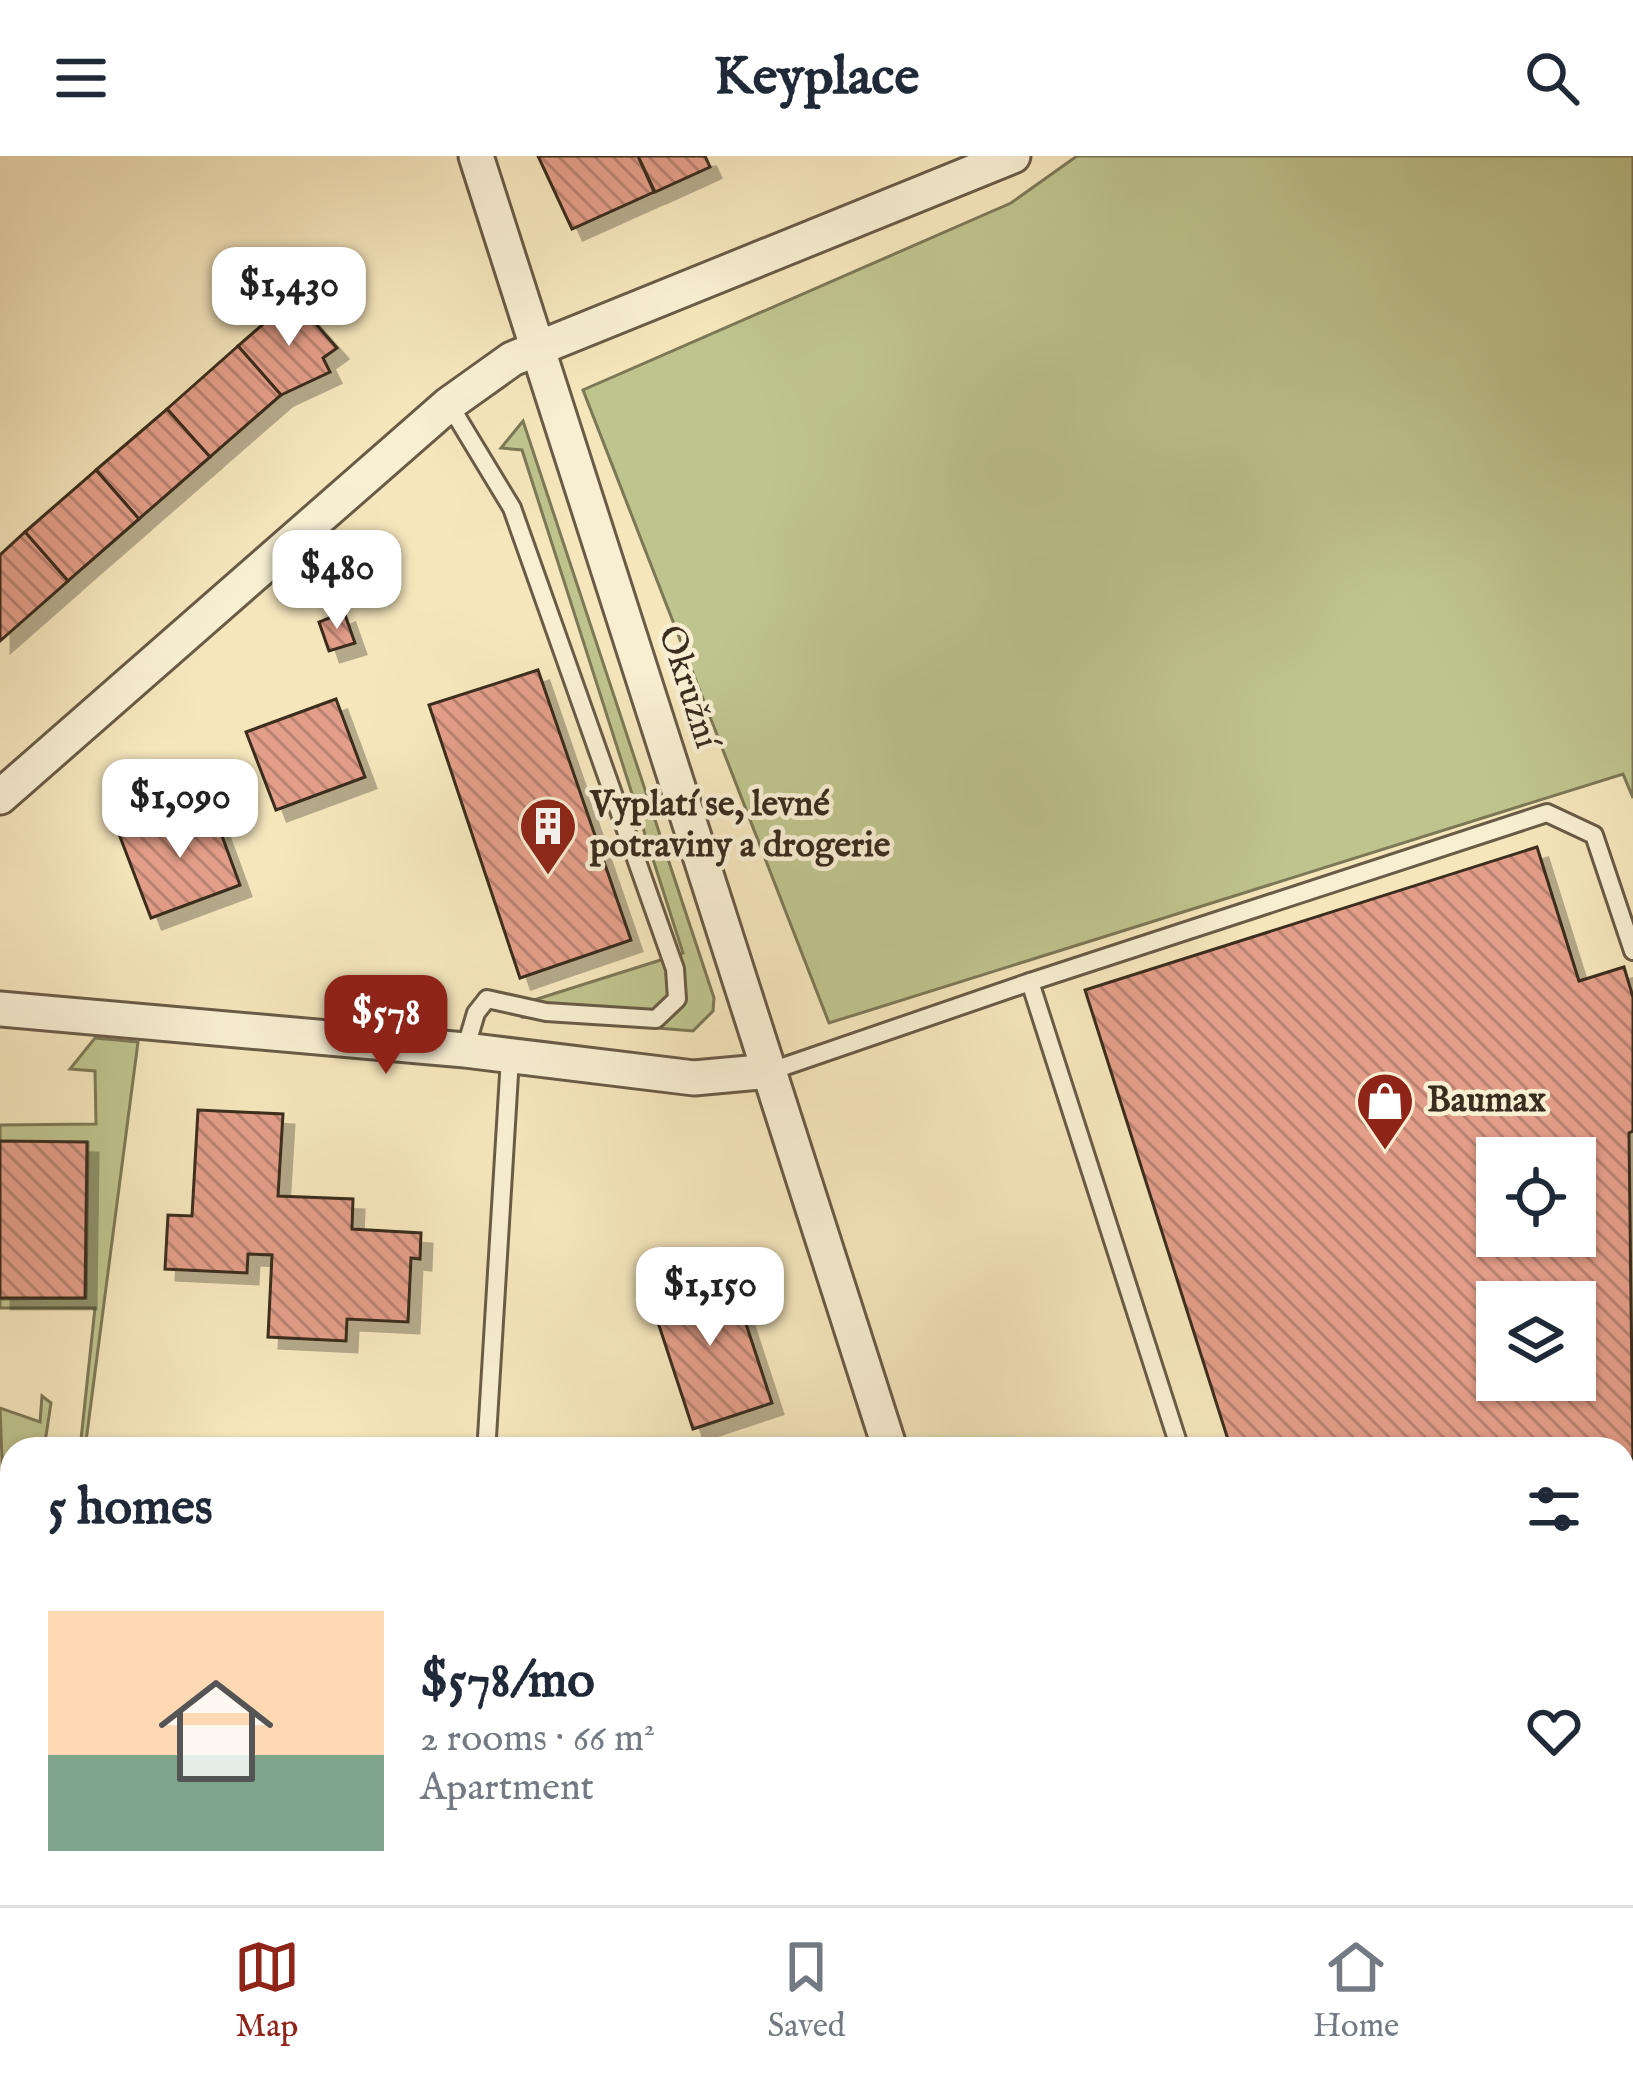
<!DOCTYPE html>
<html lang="en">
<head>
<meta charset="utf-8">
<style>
  body { margin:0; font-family:"IM FELL English",serif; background:#f2f2f3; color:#1f2937; height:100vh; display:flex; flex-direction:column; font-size:45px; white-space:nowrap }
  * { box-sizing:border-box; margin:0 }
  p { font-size:39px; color:#747a83 }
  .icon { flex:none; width:66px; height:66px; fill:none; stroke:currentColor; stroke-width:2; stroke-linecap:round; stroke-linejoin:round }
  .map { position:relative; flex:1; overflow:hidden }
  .details { position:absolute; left:0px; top:1281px; width:1635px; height:468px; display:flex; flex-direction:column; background:#fff; border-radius:36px 36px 0 0; box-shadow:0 3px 9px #0004 }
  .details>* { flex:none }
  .fabs { position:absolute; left:1476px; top:981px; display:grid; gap:24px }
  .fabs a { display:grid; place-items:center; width:120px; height:120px; border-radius:0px; background:#fff; box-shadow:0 3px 9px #0004; font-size:60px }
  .price { position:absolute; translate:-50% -102px; padding:0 27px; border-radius:24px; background:#fff; color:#222; font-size:39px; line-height:78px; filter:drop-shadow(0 3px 6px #0008) }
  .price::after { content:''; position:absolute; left:50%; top:72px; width:36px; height:27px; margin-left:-18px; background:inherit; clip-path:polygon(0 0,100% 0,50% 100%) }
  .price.on { background:#8f2418; color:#fff }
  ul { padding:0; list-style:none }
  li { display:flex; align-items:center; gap:36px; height:300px; padding:0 48px }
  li+li { border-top:3px solid #e0e1e3 }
  li span { display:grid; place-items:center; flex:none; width:336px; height:240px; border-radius:0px; color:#555 }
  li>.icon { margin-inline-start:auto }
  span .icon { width:144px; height:144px; fill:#fffc; stroke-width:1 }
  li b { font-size:51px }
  h2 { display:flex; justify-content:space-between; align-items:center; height:144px; padding:0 48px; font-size:51px }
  header { display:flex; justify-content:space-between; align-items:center; height:156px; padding:0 48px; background:#fff; font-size:54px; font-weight:800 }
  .tab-bar { display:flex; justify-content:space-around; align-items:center; height:168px; border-top:3px solid #e0e1e3; background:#fff; font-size:33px; color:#747a83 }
  .tab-bar a { display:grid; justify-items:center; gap:6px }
  .tab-bar .on { color:#8f2418 }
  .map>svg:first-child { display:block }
</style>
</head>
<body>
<header><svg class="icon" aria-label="menu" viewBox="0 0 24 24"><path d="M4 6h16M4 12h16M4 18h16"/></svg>Keyplace<svg class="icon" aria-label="search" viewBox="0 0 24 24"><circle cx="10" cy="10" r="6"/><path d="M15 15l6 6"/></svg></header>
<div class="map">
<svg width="1633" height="1749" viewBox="0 0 1633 1749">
  <defs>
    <pattern id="building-back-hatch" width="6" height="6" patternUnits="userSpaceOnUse" patternTransform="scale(3)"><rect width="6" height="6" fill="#e39e89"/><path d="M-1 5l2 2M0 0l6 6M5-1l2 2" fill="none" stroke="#b9816f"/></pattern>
    <filter id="shadow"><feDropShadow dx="11" dy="11" stdDeviation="0" flood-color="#0004"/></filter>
  </defs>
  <rect width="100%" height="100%" fill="#f5e6bc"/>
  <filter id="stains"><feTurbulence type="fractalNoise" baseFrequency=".00167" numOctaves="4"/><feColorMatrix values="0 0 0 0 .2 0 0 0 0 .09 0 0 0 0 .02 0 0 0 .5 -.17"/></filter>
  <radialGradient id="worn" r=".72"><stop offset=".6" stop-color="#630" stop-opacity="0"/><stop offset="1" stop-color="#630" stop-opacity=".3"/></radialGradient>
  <!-- green -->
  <g fill="#bfc48e" stroke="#7c7856" stroke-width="3">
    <path d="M 1077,0 L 1633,0 L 1633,642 L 1623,618 L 829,867 L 583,234 L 1011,47 Z"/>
    <path d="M 523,265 L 714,842 L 713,855 L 693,875 L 522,861 L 518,849 L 683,797 L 522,294 L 501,292 Z"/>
    <path d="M 95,882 L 138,886 L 85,1293 L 80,1293 L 95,1152 L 0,1152 L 0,1143 L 86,1142 L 88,987 L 0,986 L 0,969 L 96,968 L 95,915 L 70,913 Z"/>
    <path d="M 42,1240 L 51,1247 L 44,1293 L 12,1293 L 12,1347 L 4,1356 L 0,1252 L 40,1266 Z"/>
  </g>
  <!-- building -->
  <g fill="url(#building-back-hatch)" stroke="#3a2d1f" stroke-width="3" fill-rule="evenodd" filter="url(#shadow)">
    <path d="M 538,0 L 638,0 L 654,36 L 572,73 Z"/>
    <path d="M 638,0 L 705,0 L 710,11 L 655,36 Z"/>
    <path d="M 293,142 L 337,192 L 323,202 L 330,216 L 281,239 L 238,190 Z"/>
    <path d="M 238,190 L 281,239 L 210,301 L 167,253 Z"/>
    <path d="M 167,253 L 210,301 L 139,363 L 96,314 Z"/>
    <path d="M 96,314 L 139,363 L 68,425 L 25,376 Z"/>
    <path d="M 25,376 L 68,425 L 0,485 L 0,399 Z"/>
    <path d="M 344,456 L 355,487 L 329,495 L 319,466 Z"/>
    <path d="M 538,514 L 631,784 L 520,822 L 429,549 Z"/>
    <path d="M 336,543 L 365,621 L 276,654 L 246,576 Z"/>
    <path d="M 211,650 L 240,729 L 151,762 L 119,678 Z"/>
    <path d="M 1537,691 L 1579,825 L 1624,811 L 1633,841 L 1633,975 L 1629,977 L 1633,1309 L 1623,1312 L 1623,1293 L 1231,1293 L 1085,834 ZM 1497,1002 L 1575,1002 L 1575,1080 L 1497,1080 ZM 1497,1146 L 1575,1146 L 1575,1224 L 1497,1224 Z"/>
    <path d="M 198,954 L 283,958 L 278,1040 L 353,1043 L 352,1073 L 421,1077 L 420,1103 L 411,1102 L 408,1166 L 347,1163 L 346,1185 L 268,1181 L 272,1099 L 248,1098 L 247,1117 L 165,1113 L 168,1059 L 192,1060 Z"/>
    <path d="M 0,985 L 87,986 L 85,1142 L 0,1142 Z"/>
    <path d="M 728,1113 L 772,1247 L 693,1273 L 649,1139 Z"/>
    <path d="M 1633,1428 L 1633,1601 L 1623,1602 L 1623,1429 Z"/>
    <rect x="29" y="1737" width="65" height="12"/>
    <path d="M 812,1737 L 939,1737 L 936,1749 L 809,1749 Z"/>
    <path d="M 317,1742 L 382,1744 L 382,1749 L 317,1749 Z"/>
  </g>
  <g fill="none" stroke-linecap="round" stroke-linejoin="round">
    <!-- service casing -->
    <g stroke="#695b46" stroke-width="22">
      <g id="service">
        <path d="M 449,248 L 512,352 L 675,813 L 677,843 L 656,863 L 546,856 L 487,843 L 476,857 L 465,894"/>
        <path d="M 771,915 L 1030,826"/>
        <path d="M 487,1281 L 510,902"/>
        <path d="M 1180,1293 L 1030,826 L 1547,657 L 1594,679 L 1633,795"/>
        <path d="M 783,1749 L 786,1737"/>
        <path d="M 1005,1749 L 1009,1737"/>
        <path d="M 1308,1749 L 1318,1737"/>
      </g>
    </g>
    <!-- minor casing -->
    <g stroke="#695b46" stroke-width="39">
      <g id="minor">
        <path d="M 476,0 L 890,1293"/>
        <path d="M 0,641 L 449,248 L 512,203 L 1013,0"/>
        <path d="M 0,853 L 465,894 L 694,922 L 771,915"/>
        <path d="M 1146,1737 L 1154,1749"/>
      </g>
    </g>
    <!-- tertiary casing -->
    <g stroke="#695b46" stroke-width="48">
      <g id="tertiary">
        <path d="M 0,1402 L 12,1409"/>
        <path d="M 570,1737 L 590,1749"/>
      </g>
    </g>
    <!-- service -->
    <use href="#service" stroke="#f8efd3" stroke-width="16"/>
    <!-- minor -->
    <use href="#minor" stroke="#f8efd3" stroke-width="33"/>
    <!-- tertiary -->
    <use href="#tertiary" stroke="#f8efd3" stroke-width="42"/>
  </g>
  <!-- icons -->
  <defs>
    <g id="building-pin" transform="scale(3)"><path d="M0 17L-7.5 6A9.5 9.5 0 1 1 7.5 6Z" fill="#8f2418" stroke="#f8efd3"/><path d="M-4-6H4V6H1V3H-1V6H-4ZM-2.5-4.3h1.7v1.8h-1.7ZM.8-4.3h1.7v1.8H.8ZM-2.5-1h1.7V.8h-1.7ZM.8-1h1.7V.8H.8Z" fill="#fff"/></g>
    <g id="shop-pin" transform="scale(3)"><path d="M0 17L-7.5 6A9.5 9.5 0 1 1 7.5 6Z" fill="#8f2418" stroke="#f8efd3"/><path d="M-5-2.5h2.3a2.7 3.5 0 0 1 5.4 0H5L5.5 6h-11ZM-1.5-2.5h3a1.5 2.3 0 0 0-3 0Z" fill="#fff"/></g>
  </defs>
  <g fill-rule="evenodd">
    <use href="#building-pin" x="548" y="670"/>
    <use href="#shop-pin" x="1385" y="945"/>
  </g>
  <g text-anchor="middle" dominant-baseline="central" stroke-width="9" stroke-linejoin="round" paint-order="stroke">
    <!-- street labels -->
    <g font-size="36" fill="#3a2d1f" stroke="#f8efd3">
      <text transform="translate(688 531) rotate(72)">Okružní</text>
    </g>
    <!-- poi labels -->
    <g font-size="36" font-weight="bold" fill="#3a2d1f" stroke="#f8efd3" text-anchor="start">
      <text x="590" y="649">Vyplatí se, levné<tspan x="590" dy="41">potraviny a drogerie</tspan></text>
      <text x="1427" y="945">Baumax</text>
    </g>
  </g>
  <rect width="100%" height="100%" filter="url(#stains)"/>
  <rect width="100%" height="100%" fill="url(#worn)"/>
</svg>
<div class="fabs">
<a><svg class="icon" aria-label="locate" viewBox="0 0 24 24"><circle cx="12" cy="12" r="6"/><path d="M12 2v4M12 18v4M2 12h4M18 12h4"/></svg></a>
<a><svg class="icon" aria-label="layers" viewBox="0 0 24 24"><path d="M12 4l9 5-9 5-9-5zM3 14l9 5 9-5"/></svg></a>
</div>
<b class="price" style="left:289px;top:193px">$1,430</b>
<b class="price" style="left:337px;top:476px">$480</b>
<b class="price" style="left:180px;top:705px">$1,090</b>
<b class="price on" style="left:386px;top:921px">$578</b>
<b class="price" style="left:710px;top:1193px">$1,150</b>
<section class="details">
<h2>5 homes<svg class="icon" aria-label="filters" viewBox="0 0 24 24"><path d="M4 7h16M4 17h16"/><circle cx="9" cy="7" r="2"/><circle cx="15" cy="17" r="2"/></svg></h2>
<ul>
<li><span style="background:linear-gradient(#ffd9b3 60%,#7fa58c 0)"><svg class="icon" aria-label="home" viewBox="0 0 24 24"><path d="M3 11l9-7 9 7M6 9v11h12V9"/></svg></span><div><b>$578/mo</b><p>2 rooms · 66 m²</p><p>Apartment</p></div><svg class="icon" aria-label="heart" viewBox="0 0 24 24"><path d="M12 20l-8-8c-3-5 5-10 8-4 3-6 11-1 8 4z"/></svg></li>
</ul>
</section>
</div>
<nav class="tab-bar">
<a class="on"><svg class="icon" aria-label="map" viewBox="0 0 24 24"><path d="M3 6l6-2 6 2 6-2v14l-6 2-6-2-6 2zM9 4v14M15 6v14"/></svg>Map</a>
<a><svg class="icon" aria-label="saved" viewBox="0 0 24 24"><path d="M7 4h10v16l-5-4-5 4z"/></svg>Saved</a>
<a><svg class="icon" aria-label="home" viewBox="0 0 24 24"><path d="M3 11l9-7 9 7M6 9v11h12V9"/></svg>Home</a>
</nav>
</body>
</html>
